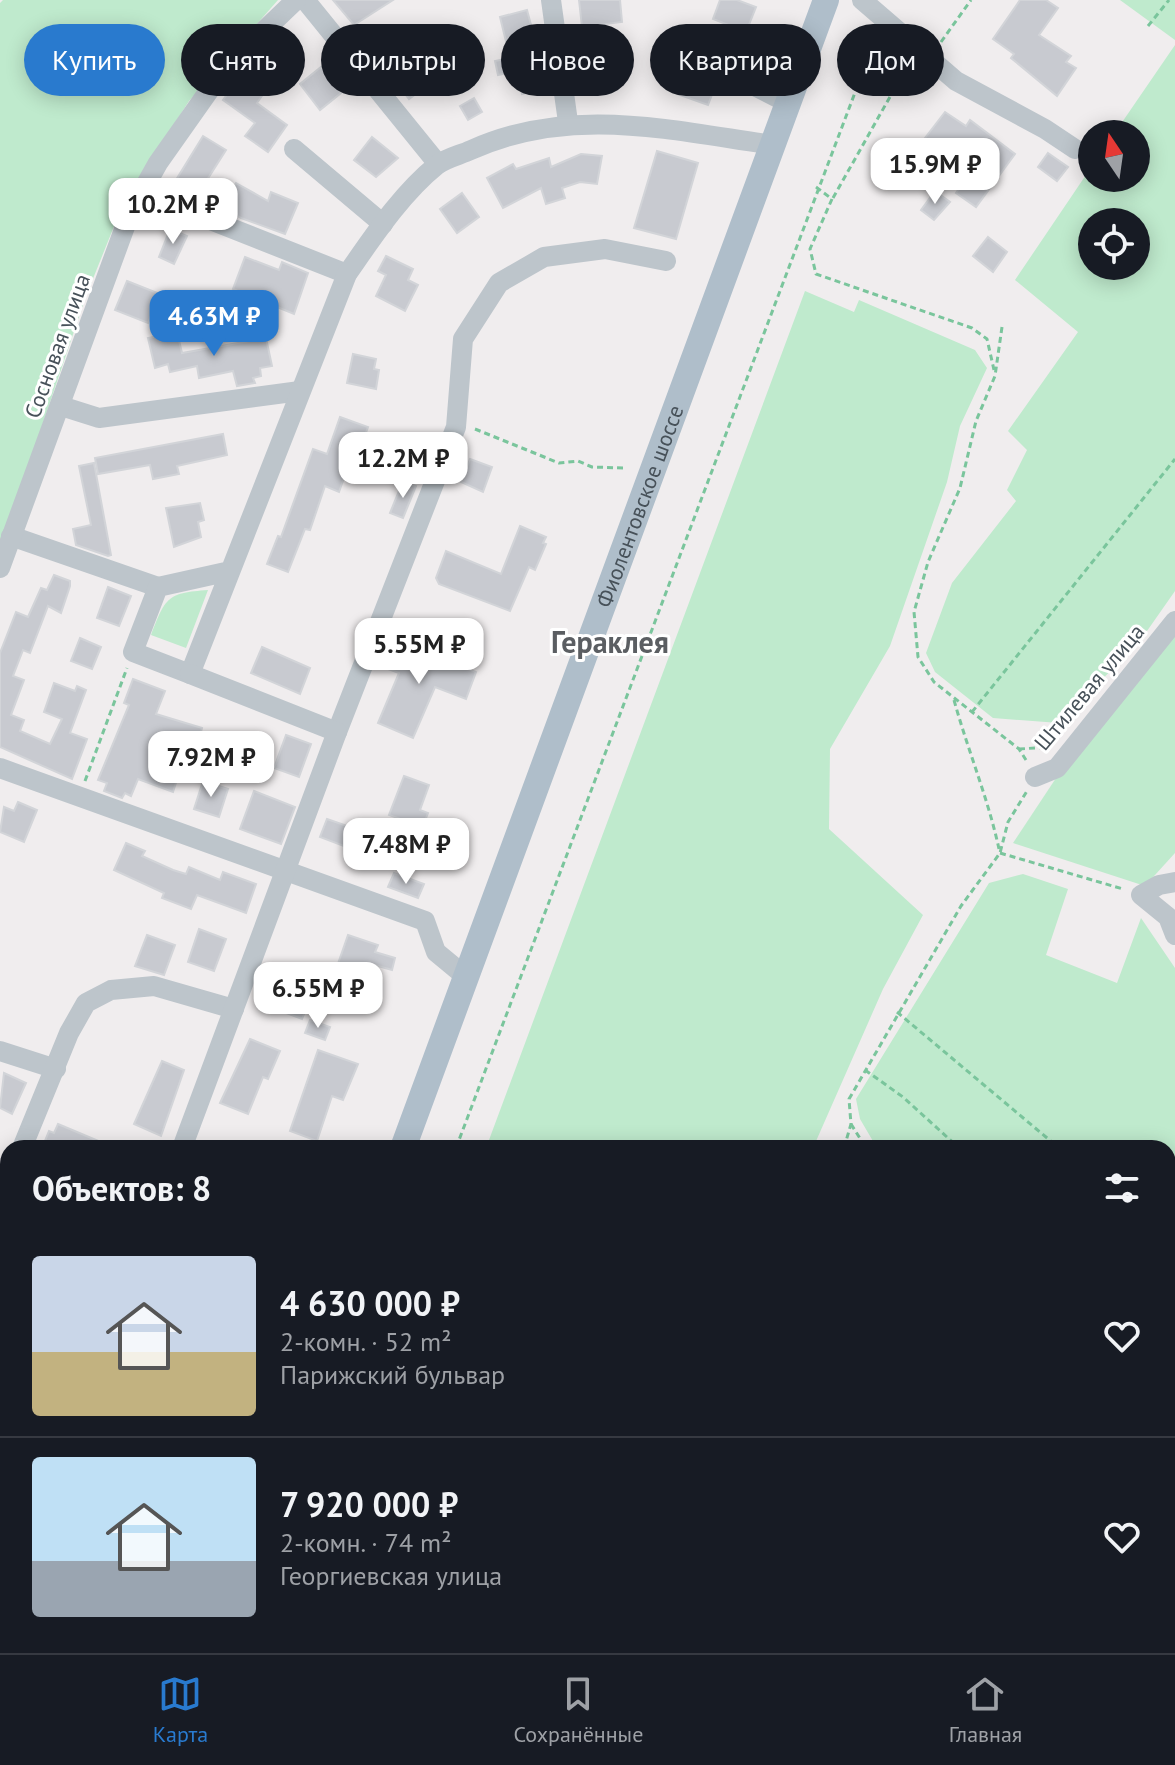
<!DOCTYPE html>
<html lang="ru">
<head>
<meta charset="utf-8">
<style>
  body { margin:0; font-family:"PT Sans",sans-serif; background:#20242c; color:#f1f3f6; height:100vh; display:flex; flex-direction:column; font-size:30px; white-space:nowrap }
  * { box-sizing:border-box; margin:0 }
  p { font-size:26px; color:#9ea1a6 }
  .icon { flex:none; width:44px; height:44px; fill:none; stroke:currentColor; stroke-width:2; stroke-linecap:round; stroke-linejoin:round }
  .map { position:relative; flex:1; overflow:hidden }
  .details { position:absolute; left:0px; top:1140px; width:1176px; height:514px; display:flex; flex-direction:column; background:#171b24; border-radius:24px 24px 0 0; box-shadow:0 4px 20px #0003 }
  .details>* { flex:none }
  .top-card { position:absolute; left:24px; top:24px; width:1128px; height:72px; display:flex; gap:16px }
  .needle { width:52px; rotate:347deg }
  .fabs { position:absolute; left:1078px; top:120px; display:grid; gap:16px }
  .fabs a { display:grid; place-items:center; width:72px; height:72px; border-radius:50%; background:#171b24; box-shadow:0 4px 20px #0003; font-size:40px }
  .price { position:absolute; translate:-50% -68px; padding:0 18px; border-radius:16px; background:#fff; color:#222; font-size:26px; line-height:52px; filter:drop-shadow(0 2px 4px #0008) }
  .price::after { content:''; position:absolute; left:50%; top:48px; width:24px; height:18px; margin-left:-12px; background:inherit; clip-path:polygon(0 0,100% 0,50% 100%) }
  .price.active { background:#297ace; color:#fff }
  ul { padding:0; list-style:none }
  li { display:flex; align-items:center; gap:24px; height:200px; padding:0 32px }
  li+li { border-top:2px solid #363941 }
  li span { display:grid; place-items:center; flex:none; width:224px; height:160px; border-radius:8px; color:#555 }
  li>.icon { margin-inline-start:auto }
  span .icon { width:96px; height:96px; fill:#fffc; stroke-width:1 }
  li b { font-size:34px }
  h2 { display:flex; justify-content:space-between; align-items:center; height:96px; padding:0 32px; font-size:34px }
  .chip { padding:0 28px; border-radius:36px; background:#171b24; box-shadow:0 4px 20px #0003; font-size:28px; line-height:72px }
  .chip.active { background:#297ace; color:#fff }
  .dock { display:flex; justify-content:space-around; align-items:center; height:112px; border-top:2px solid #363941; background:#171b24; font-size:22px; color:#9ea1a6 }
  .dock a { display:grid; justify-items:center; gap:4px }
  .dock .active { color:#297ace }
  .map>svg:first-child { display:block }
</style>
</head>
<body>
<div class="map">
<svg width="1175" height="1653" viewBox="0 0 1175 1653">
  <rect width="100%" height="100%" fill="#f0edee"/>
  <!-- green -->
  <g fill="#bfeacd" fill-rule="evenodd">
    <path d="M 3,0 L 278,0 L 189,101 L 123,204 L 86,296 L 0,550 L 0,3 Z"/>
    <path d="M 1120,0 L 1175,0 L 1175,40 Z"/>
    <path d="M 1175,45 L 1175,591 L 1140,641 L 1059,723 L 993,718 L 935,672 L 926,653 L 952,583 L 1016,501 L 1007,490 L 1027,450 L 1008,431 L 1078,332 L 1015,280 L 1092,166 L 1092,178 L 1136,178 L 1136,134 L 1114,134 ZM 1092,222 L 1136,222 L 1136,266 L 1092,266 Z"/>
    <path d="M 805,291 L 854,312 L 859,300 L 975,350 L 987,368 L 960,426 L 947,482 L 890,646 L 830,749 L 829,829 L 923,915 L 883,989 L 813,1148 L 486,1148 Z"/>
    <path d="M 208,590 L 186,648 L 151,635 C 166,597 167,593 208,590 Z"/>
    <path d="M 1175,619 L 1175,853 L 1145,886 L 1013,843 L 1060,772 Z"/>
    <path d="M 1023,874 L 1068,889 L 1046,955 L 1117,983 L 1141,918 L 1175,968 L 1175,1653 L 757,1653 L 749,1646 L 1168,1646 L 1168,1148 L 877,1148 L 860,1119 L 856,1099 L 989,883 Z"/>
    <path d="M 0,1540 L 8,1546 L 8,1646 L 158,1646 L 168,1653 L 0,1653 Z"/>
    <path d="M 387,1646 L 554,1646 L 549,1653 L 399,1653 Z"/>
  </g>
  <!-- building -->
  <g fill="#c8cad0" stroke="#d2d4d8" stroke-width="2">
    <path d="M 333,0 L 393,0 L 354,25 Z"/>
    <path d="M 579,0 L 620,0 L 622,22 L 582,27 Z"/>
    <path d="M 720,0 L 737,0 L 756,7 L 746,32 L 713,19 Z"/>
    <path d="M 1020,0 L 1046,0 L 1058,8 L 1039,35 L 1071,56 L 1066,62 L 1076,68 L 1057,96 L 1011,58 L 1014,54 L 993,39 Z"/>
    <path d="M 527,10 L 548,88 L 522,94 L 517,71 L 498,75 L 495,61 L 510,58 L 500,17 Z"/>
    <path d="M 411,51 L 434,80 L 409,99 L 387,70 Z"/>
    <path d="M 689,59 L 721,71 L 708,105 L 677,94 L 681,83 L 673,80 L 678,65 L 686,68 Z"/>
    <path d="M 321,67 L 341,93 L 320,110 L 300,84 Z"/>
    <path d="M 243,73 L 266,90 L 257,103 L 287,125 L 268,152 L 245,136 L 255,123 L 223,100 Z"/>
    <path d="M 474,98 L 482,112 L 468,120 L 460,106 Z"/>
    <path d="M 945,112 L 966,126 L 970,120 L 1015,154 L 976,207 L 956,193 L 971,171 L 925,138 Z"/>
    <path d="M 203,136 L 226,150 L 207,180 L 232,190 L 236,183 L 268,201 L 271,192 L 298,203 L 285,234 L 241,218 L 176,180 Z"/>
    <path d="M 372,137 L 398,158 L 376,177 L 354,160 Z"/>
    <path d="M 657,151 L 698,163 L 676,239 L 634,228 Z"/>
    <path d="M 1048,153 L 1068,167 L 1057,181 L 1038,167 Z"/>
    <path d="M 581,154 L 602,156 L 597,184 L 580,182 L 562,188 L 565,198 L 546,204 L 541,188 L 503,208 L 487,178 L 513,164 L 516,169 L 549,158 L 551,167 Z"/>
    <path d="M 935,191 L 950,202 L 934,220 L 921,210 Z"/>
    <path d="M 462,193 L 479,217 L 457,233 L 440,209 Z"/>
    <path d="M 170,229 L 187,236 L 174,264 L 159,257 Z"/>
    <path d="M 988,237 L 1007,252 L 993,272 L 973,256 Z"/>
    <path d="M 386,256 L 413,269 L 408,280 L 418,285 L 405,311 L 376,296 L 386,275 L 378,271 Z"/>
    <path d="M 245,257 L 279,270 L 282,262 L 308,273 L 294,314 L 233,289 Z"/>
    <path d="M 127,281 L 160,294 L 148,323 L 115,310 Z"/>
    <path d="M 164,335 L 165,339 L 178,336 L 182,353 L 266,338 L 272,366 L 260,368 L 261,376 L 253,378 L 255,383 L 237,386 L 233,371 L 199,378 L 197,366 L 170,372 L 168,364 L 155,368 L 148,338 Z"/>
    <path d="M 353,354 L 376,359 L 374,369 L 379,370 L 376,389 L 347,383 Z"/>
    <path d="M 340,417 L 368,427 L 359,452 L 354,450 L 339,492 L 325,486 L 310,530 L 305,529 L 288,572 L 267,564 L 278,536 L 281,537 L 313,449 L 327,454 Z"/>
    <path d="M 223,434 L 227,455 L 177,466 L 179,474 L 153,479 L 150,465 L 98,474 L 95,458 Z"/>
    <path d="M 470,459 L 492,467 L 483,492 L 461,482 Z"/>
    <path d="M 94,463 L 111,555 L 108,556 L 76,545 L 73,529 L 91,525 L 79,466 Z"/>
    <path d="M 403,481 L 416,486 L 403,518 L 390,513 Z"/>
    <path d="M 200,503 L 204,520 L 198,522 L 201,537 L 174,547 L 166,508 Z"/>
    <path d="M 520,526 L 546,537 L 543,543 L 546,544 L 535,570 L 529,567 L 510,611 L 439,584 L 436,578 L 446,551 L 501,574 Z"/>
    <path d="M 54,575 L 70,581 L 70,586 L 61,613 L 48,606 L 30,653 L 23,650 L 13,676 L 24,680 L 11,715 L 24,720 L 20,731 L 50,744 L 62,719 L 44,712 L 54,683 L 75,691 L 77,686 L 86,690 L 70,733 L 87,739 L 72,779 L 0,747 L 0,653 L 16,612 L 28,617 L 41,588 L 47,590 Z"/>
    <path d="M 108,587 L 131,596 L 119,626 L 97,618 Z"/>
    <path d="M 80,638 L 101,647 L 92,669 L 71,661 Z"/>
    <path d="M 395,640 L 476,672 L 466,699 L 435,687 L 413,738 L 378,723 L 399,673 L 385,668 Z"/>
    <path d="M 262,647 L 310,668 L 300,694 L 251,673 Z"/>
    <path d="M 133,679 L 165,691 L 156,714 L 202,728 L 196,752 L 187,749 L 173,792 L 138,779 L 131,796 L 125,793 L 122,798 L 104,791 L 107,783 L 98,780 L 129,705 L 124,703 Z"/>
    <path d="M 286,735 L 311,744 L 299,777 L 274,768 Z"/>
    <path d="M 404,776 L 429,785 L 420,810 L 428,813 L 420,834 L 401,827 L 403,820 L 389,815 Z"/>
    <path d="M 203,781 L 228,789 L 219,817 L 194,809 Z"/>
    <path d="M 254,791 L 295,807 L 281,844 L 240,829 Z"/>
    <path d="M 18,802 L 37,810 L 24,842 L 0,832 L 4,807 L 14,811 Z"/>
    <path d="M 327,819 L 356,829 L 349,848 L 320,837 Z"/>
    <path d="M 126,843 L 145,851 L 142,856 L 173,870 L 186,874 L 189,867 L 220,880 L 223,872 L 256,884 L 246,913 L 197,895 L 191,909 L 162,898 L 164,893 L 114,870 Z"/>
    <path d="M 394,873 L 424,884 L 418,898 L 388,887 Z"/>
    <path d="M 199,929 L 226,939 L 214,971 L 188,962 Z"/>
    <path d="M 147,935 L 175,945 L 164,975 L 135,966 Z"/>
    <path d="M 348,935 L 378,945 L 375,952 L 395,958 L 392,970 L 371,964 L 363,988 L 333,978 Z"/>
    <path d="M 279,970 L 316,984 L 302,1019 L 265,1005 Z"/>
    <path d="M 310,1020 L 330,1027 L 325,1040 L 305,1033 Z"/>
    <path d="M 250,1039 L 280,1051 L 268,1079 L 263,1077 L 248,1114 L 220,1103 Z"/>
    <path d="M 318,1050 L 358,1064 L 343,1100 L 332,1096 L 317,1141 L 290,1131 Z"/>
    <path d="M 162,1061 L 184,1070 L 161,1136 L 134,1124 Z"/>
    <path d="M 4,1073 L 26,1083 L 12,1114 L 0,1108 Z"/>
    <path d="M 58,1124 L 115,1148 L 42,1148 L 49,1131 L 54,1133 Z"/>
  </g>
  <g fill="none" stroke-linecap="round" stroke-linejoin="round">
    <!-- path -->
    <g stroke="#7ac59c" stroke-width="3" stroke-dasharray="6 4" stroke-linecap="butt">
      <path d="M 1148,26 L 1169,0"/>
      <path d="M 941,42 L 971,0"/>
      <path d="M 816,187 L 832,199 L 810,249 L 816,274 L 972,328 L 987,339 L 994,370"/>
      <path d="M 833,198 L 891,95 L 916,72"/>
      <path d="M 1002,327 L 995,376 L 976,421 L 960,488 L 928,562 L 914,612 L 918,657 L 934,682 L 1019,749 L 1026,760"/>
      <path d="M 475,429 L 559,463 L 578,461 L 592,467 L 623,468"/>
      <path d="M 954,700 C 968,751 988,798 999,849"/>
      <path d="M 972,712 L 1175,459"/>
      <path d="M 1019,749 L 1051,747"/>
      <path d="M 85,781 L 127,668"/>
      <path d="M 1000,853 L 1123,889"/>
      <path d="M 897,1012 L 1059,1148"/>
      <path d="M 865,1070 L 903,1097 L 959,1148"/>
      <path d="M 851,1124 L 866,1148"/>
      <path d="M 456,1148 L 859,82 L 869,30"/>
      <path d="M 844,1148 L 851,1124 L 849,1099 L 961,906 L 1000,853 L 1008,822 L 1027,791"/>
      <path d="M 1168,1240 L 1175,1246"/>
      <path d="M 1168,1335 L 1175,1341"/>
      <path d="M 1168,1417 L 1175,1423"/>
      <path d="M 1168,1522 L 1175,1528"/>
      <path d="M 1168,1607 L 1175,1613"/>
      <path d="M 816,1646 L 825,1653"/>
      <path d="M 913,1646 L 921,1653"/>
      <path d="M 1007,1646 L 1015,1653"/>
      <path d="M 1119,1646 L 1127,1653"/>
      <path d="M 683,1653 L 685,1646"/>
    </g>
    <!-- minor -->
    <g stroke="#bdc5cb" stroke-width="20">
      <path d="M 305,0 L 438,164"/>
      <path d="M 551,0 L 568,122"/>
      <path d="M 862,0 L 956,81 L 1045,129 L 1075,149"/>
      <path d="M 735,76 L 788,103"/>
      <path d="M 294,149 L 383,224"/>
      <path d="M 142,193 L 347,274"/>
      <path d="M 61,406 L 99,418 L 300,391"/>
      <path d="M 11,536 L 158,587"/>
      <path d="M 0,568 L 130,213 L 158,163 L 225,68 L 296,0"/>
      <path d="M 230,571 L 158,587 L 133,652 L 190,674 L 347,274 C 373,237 401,194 437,165 C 446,158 460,155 471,150 C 571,105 668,130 773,145"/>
      <path d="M 337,732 L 456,427 L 463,339 L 499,283 L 544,257 L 605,249 L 666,261"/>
      <path d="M 0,768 L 425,921 L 436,952 L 465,976"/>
      <path d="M 1035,777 L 1057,768 L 1175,621"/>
      <path d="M 1175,882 L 1159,885 L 1141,895 L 1168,917 L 1175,935"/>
      <path d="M 0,1051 L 56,1069"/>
      <path d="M 22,1148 L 69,1033 L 86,1003 L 111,990 L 154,986 L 234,1009"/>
      <path d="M 182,1148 L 337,732 L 190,674"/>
      <path d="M 0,1200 L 8,1181"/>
      <path d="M 0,1301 L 8,1302"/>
      <path d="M 0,1603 L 8,1609"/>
      <path d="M 59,1646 L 69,1653"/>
      <path d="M 352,1646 L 364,1653"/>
    </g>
    <!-- major -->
    <g stroke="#afbeca" stroke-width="26">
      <path id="s1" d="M 403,1148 L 826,0"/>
      <path d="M 218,1653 L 220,1646"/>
    </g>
    <!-- rail -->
    <g stroke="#b0b3b7" stroke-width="5">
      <path d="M 0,1526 L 8,1531"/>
      <path d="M 182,1646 L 193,1653"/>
    </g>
  </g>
  <g text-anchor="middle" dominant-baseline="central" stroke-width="6" stroke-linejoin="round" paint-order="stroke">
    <!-- street labels -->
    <g font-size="22" fill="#475159" stroke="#fff">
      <text transform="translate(57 346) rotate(-70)">Сосновая улица</text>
      <text stroke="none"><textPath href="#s1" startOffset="684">Фиолентовское шоссе</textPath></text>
      <text transform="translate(1089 687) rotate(-50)">Штилевая улица</text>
    </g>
    <!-- district labels -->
    <g font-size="30" font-weight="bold" fill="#5b5e62" stroke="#fff">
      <text x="610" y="641">Гераклея</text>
    </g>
  </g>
</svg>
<div class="fabs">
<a><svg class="needle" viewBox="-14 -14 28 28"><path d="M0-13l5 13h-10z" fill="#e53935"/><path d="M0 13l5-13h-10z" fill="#9ea1a6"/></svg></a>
<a><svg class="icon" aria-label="locate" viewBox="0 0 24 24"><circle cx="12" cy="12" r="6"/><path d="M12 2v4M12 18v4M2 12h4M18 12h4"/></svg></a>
</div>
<b class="price" style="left:935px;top:206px">15.9M ₽</b>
<b class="price" style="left:173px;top:246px">10.2M ₽</b>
<b class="price active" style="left:214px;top:358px">4.63M ₽</b>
<b class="price" style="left:403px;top:500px">12.2M ₽</b>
<b class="price" style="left:419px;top:686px">5.55M ₽</b>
<b class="price" style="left:211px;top:799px">7.92M ₽</b>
<b class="price" style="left:406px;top:886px">7.48M ₽</b>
<b class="price" style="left:318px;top:1030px">6.55M ₽</b>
<div class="top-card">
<a class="chip active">Купить</a>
<a class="chip">Снять</a>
<a class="chip">Фильтры</a>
<a class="chip">Новое</a>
<a class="chip">Квартира</a>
<a class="chip">Дом</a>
</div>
<section class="details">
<h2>Объектов: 8<svg class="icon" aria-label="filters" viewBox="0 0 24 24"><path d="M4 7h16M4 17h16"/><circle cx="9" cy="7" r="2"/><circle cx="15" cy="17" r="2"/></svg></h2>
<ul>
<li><span style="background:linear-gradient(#c9d6e8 60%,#c2b280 0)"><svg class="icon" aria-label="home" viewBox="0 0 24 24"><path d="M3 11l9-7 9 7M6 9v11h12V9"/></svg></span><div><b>4 630 000 ₽</b><p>2-комн. · 52 m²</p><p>Парижский бульвар</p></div><svg class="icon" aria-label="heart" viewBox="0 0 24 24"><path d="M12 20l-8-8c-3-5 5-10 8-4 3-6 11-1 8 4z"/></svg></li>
<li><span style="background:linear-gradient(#bfe0f5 65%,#9aa5b1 0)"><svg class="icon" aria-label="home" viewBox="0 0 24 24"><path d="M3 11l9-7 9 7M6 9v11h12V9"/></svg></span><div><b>7 920 000 ₽</b><p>2-комн. · 74 m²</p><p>Георгиевская улица</p></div><svg class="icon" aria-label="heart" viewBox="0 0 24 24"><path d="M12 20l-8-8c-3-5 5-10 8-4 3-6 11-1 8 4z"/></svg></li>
</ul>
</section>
</div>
<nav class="dock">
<a class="active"><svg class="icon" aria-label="map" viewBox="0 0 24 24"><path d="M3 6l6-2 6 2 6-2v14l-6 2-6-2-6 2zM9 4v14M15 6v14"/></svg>Карта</a>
<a><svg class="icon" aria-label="saved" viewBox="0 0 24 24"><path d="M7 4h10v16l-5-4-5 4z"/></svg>Сохранённые</a>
<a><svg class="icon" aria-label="home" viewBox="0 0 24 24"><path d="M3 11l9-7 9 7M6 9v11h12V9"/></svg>Главная</a>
</nav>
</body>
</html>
